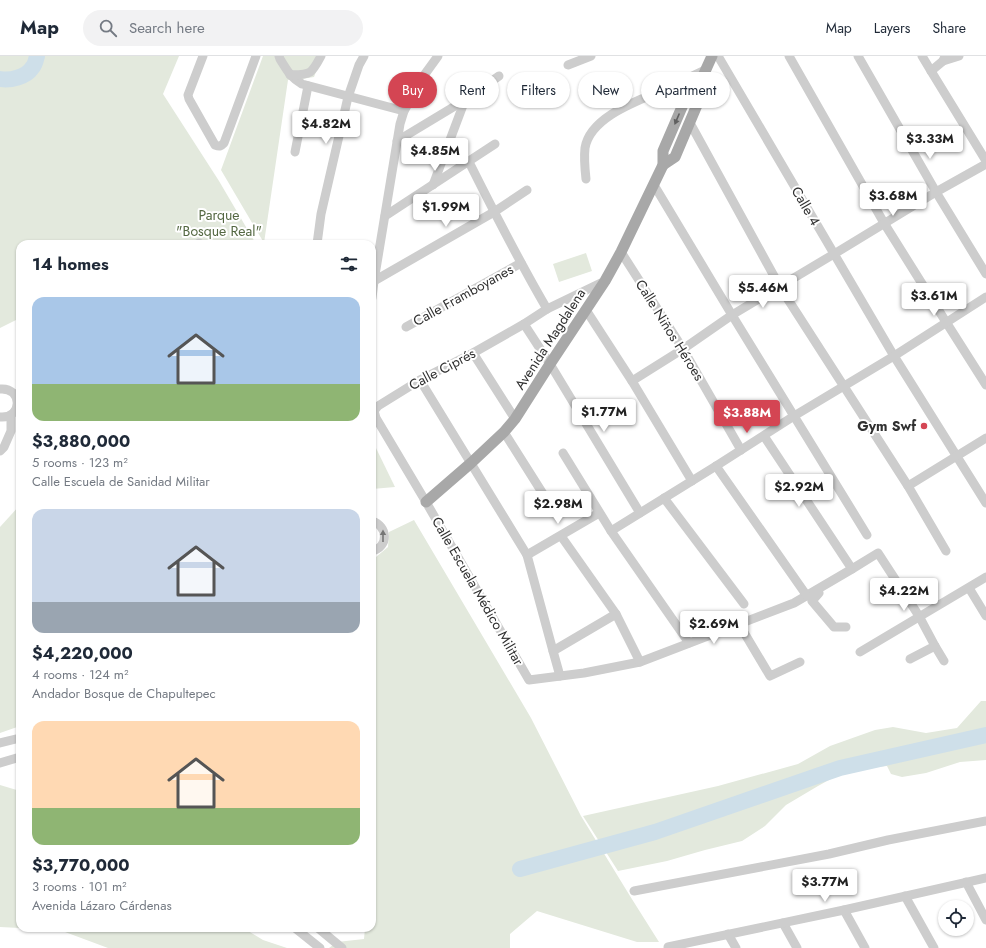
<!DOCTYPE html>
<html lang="en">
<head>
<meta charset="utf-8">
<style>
  body { margin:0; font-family:Jost,sans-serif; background:#f2f2f3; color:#1f2937; height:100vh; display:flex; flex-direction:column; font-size:15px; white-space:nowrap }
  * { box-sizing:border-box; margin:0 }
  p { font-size:13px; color:#747a83 }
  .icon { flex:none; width:22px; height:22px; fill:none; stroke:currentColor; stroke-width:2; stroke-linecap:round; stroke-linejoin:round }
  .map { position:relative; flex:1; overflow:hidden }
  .drawer { position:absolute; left:16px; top:184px; width:360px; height:692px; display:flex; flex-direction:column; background:#fff; border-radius:12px; box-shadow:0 1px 3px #0004 }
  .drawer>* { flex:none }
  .guide { position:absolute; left:388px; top:16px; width:380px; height:36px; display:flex; gap:8px }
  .buttons { position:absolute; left:938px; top:844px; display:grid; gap:8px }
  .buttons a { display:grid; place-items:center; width:36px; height:36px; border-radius:50%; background:#fff; box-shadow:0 1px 3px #0004; font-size:20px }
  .price { position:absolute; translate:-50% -34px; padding:0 9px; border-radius:4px; background:#fff; color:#222; font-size:13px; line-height:26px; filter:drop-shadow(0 1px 2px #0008) }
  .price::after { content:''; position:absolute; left:50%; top:24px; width:12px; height:9px; margin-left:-6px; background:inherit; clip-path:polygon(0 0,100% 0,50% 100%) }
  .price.active { background:#d44553; color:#fff }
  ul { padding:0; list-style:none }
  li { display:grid; align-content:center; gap:8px; height:212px; padding:0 16px }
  li span { display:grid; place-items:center; height:124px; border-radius:12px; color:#555 }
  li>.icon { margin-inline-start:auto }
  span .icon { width:72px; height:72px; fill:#fffc; stroke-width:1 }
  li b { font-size:17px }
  h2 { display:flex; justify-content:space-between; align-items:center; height:48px; padding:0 16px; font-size:17px }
  .pill { padding:0 14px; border-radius:18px; background:#fff; box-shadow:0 1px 3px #0004; font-size:14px; line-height:36px }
  .pill.active { background:#d44553; color:#fff }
  header { display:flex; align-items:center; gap:24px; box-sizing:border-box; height:56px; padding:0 20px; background:#fff; border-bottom:1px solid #e0e1e3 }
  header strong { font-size:19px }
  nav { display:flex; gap:22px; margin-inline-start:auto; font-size:14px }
  .search { width:280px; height:36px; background:#f2f2f3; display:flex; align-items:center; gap:10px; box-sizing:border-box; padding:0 14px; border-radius:22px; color:#747a83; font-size:15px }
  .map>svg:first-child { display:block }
</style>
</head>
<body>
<header>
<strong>Map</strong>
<div class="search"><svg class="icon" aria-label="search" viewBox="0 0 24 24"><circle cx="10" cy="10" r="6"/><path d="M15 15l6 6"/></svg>Search here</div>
<nav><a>Map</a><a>Layers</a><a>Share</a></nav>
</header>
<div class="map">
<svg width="986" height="892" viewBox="0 0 986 892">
  <rect width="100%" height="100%" fill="#fff"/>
  <!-- green -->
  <g fill="#e3e9dd">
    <path d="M 0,0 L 179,0 L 163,38 L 219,125 L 256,188 L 20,188 L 20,262 L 0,272 Z"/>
    <path d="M 263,0 L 322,0 L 314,21 L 302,23 L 288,24 L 264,187 L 221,114 Z"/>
    <path d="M 586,197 L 592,215 L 559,226 L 553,208 Z"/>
    <path d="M 372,385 L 374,388 L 395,431 L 372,433 Z"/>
    <path d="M 20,449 L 20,670 L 0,677 L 0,471 Z"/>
    <path d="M 414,464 L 531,662 L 581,760 L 630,840 L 659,886 L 637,886 L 537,855 L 510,878 L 510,892 L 329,892 L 337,886 L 364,883 L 365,872 L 372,872 L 372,500 L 376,501 L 388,491 L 389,476 Z"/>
    <path d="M 981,645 L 986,645 L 986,704 L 960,706 L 926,717 L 902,721 L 891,718 L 887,710 L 847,714 L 818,730 L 786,749 L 765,770 L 742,785 L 705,794 L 667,805 L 618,815 L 583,760 L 718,730 L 798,708 L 830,690 L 875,674 L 893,671 L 926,677 L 957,672 Z"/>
    <path d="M 0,729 L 20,735 L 20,872 L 0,871 Z"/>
    <path d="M 32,872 L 243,872 L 263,884 L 287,892 L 108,892 L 57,873 Z"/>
  </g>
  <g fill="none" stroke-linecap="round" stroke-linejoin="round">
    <!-- river -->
    <g stroke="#cedfe9" stroke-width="16">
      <path d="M 0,23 C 10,25 26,21 32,12 C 35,9 36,4 37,0"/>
      <path d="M 520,813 L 655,776 L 840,712 L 986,679"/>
    </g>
    <!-- minor -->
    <g stroke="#cdcdcd" stroke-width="9">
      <path d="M 203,0 L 188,39 L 189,43 L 215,89 C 220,91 221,90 224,87 L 256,0"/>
      <path d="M 279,0 L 280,3 C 287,14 290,21 302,28 L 404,55"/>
      <path d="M 718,0 L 894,300 L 986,447"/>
      <path d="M 789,0 L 884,167 L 946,266 L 986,329"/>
      <path d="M 858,0 L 936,136 L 986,218"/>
      <path d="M 922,0 L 931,15 L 986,105"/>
      <path d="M 943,5 L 959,0"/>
      <path d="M 568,9 L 591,0"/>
      <path d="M 931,15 L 943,5 L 945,0"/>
      <path d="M 290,19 C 311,18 311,19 321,0"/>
      <path d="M 690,67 L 780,231 L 908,430 L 946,495"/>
      <path d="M 397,85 L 465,44 L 499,20"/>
      <path d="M 295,96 L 308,30"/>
      <path d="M 469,106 C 494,156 519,205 547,253"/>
      <path d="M 586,123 C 585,114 584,101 585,92 C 590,61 637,45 663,34 C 678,27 692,20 707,13"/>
      <path d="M 433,129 L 465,44"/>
      <path d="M 654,129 L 732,259 L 867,479"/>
      <path d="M 385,160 L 495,88"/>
      <path d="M 199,188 L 199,187"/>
      <path d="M 317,188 L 321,158 L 348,41 L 359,9 L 364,0"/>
      <path d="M 621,196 L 683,293 L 741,394"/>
      <path d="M 374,225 L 494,156 L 527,134"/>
      <path d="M 605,225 L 547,253 L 524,268 L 473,297 L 420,324 L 378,350 L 374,355 L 376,362 L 426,446 L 529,624 L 584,617 L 640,606 L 794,547 L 852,513 L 878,497 L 919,560 L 935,590 L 944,605"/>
      <path d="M 372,242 L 374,225 L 400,68 L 404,55 L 425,18 L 438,0"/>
      <path d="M 586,254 L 632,325 L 692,425"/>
      <path d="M 524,268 L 550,308 L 640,457"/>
      <path d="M 406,271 L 521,207"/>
      <path d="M 473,297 L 515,363"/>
      <path d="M 420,324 L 527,499 L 553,595 L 560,620"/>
      <path d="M 632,325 L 683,293 L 732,259 L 834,198 L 936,136 L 986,108"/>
      <path d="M 0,333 C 23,331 23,363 0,361"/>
      <path d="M 504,376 L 545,441"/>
      <path d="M 764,380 L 852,513"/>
      <path d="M 0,395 L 4,391 L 11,375 L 11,359"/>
      <path d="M 563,397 L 611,475 L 689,587"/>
      <path d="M 716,410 L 807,540"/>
      <path d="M 908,430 L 986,382"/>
      <path d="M 664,442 L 744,548"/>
      <path d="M 372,465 C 388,470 389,491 372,495"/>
      <path d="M 611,475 L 716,410 L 794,360 L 894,300 L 986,241"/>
      <path d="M 561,480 L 616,558 L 640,606"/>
      <path d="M 527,499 L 599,457"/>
      <path d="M 969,532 L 986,560"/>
      <path d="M 817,534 L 819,537 L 812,545 L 834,571 L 846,571"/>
      <path d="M 739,568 L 770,620 L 800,606"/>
      <path d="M 553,595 L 616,558"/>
      <path d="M 860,596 L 986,521"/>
      <path d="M 910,603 L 935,590"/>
      <path d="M 0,687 L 20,682"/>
      <path d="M 0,707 L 20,701"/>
      <path d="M 966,826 L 986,864"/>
      <path d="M 634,835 L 829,798 L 888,784 L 986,765"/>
      <path d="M 905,840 L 934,892"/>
      <path d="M 844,854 L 865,892"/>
      <path d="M 783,867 L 797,892"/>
      <path d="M 295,872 L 320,892"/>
      <path d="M 318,872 L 342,892"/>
      <path d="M 728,878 L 736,892"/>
      <path d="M 669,892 L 668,891 L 844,854 L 986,822"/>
    </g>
    <!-- major -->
    <g stroke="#a8a8a8" stroke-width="11">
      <path d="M 663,109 L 675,101 L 697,49 L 698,31 L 712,0"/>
      <path d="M 426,446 L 471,407 L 504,376 L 515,363 L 550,308 L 605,225 L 621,196 L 663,109 L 663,95 L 685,44 L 698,31"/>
    </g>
  </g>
  <!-- one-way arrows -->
  <defs><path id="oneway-solid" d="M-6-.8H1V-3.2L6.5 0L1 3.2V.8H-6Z"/></defs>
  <use fill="#606060" href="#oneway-solid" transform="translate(677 63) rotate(113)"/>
  <use fill="#777" href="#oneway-solid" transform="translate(383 480) rotate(-90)"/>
  <!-- markers -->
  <circle fill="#d44553" stroke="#fff" stroke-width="1.5" cx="924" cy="370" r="4"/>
  <g text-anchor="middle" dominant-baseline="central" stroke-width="4" stroke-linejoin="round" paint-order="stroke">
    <!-- street labels -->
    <g font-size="14" fill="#303030" stroke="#fff">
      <text transform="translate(806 150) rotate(60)">Calle 4</text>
      <text transform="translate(463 239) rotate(-29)">Calle Framboyanes</text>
      <text transform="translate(670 274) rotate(58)">Calle Niños Héroes</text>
      <text transform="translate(550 283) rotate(-57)">Avenida Magdalena</text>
      <text transform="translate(442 313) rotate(-28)">Calle Ciprés</text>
      <text transform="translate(478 535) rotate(60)">Calle Escuela Médico Militar</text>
    </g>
    <!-- park labels -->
    <g font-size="14" fill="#546842" stroke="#fff">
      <text x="219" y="159">Parque<tspan x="219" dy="16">"Bosque Real"</tspan></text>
    </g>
    <!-- poi labels -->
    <g font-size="14" font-weight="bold" fill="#303030" stroke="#fff" text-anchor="end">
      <text x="916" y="370">Gym Swf</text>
    </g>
  </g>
</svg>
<div class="buttons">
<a><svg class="icon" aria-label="locate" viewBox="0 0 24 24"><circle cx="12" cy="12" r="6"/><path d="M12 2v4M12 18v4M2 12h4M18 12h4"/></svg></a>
</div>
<b class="price" style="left:326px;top:89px">$4.82M</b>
<b class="price" style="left:930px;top:104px">$3.33M</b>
<b class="price" style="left:435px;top:116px">$4.85M</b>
<b class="price" style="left:893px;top:161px">$3.68M</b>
<b class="price" style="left:446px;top:172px">$1.99M</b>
<b class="price" style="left:763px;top:253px">$5.46M</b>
<b class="price" style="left:934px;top:261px">$3.61M</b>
<b class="price" style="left:604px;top:377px">$1.77M</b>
<b class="price active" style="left:747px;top:378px">$3.88M</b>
<b class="price" style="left:799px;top:452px">$2.92M</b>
<b class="price" style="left:558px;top:469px">$2.98M</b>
<b class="price" style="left:904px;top:556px">$4.22M</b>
<b class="price" style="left:714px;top:589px">$2.69M</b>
<b class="price" style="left:825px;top:847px">$3.77M</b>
<div class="guide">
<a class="pill active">Buy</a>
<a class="pill">Rent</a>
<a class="pill">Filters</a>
<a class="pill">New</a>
<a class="pill">Apartment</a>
</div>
<section class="drawer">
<h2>14 homes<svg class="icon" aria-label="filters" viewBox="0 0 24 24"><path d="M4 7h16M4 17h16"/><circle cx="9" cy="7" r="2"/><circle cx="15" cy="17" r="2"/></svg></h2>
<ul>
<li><span style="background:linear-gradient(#a9c7e8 70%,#8fb573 0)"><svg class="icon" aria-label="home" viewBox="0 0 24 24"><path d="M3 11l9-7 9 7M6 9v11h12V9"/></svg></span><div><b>$3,880,000</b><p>5 rooms · 123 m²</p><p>Calle Escuela de Sanidad Militar</p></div></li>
<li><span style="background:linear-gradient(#c9d6e8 75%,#9aa5b1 0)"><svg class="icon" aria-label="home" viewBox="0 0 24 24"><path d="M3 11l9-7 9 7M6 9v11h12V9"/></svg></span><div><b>$4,220,000</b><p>4 rooms · 124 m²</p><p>Andador Bosque de Chapultepec</p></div></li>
<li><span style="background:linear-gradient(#ffd9b3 70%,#8fb573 0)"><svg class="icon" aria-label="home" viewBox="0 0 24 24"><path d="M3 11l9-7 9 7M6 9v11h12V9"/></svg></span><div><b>$3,770,000</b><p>3 rooms · 101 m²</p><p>Avenida Lázaro Cárdenas</p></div></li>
</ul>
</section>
</div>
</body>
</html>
